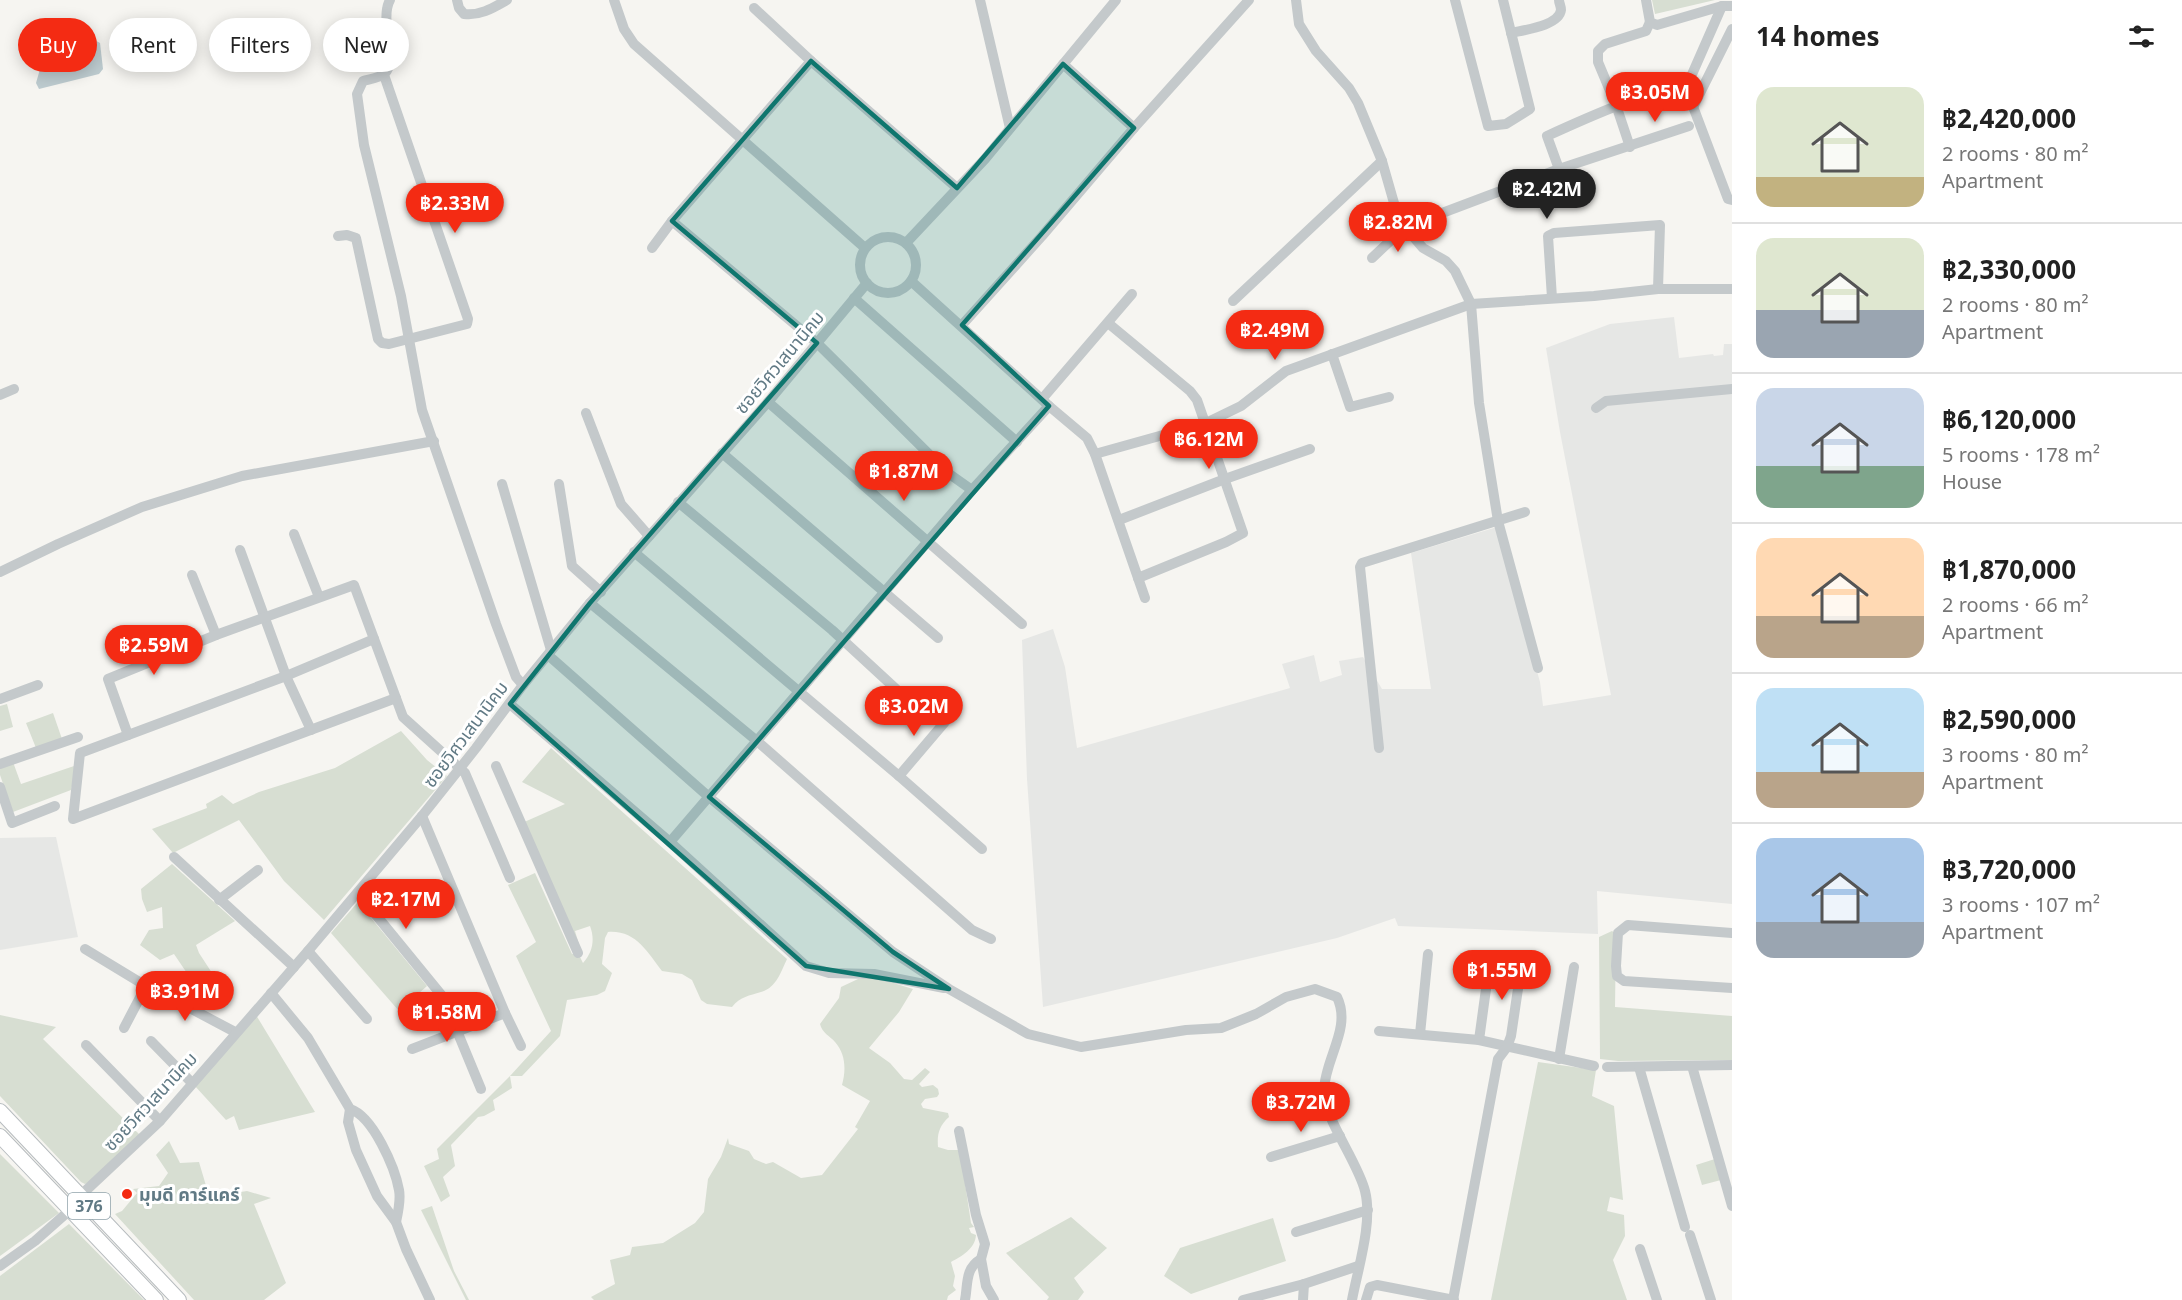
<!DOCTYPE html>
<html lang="en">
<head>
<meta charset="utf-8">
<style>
  body { margin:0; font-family:"Noto Sans","Noto Sans Thai",sans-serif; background:#f2f2f2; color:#222; height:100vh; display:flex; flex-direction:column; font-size:22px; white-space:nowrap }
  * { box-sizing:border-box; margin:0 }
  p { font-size:20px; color:#767676 }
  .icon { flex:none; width:33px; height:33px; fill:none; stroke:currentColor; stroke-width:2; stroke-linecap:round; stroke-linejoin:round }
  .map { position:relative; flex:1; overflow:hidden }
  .sheet { display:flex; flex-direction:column; background:#fff; width:450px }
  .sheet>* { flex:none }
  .hud { position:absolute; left:18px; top:18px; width:570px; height:54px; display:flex; gap:12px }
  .price { position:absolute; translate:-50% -51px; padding:0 14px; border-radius:21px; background:#f42b13; color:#fff; font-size:20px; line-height:39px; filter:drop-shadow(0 2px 3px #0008) }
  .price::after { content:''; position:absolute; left:50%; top:36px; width:18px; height:14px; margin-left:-9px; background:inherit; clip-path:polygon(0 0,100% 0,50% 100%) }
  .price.on { background:#222; color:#fff }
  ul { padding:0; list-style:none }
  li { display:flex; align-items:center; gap:18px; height:150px; padding:0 24px }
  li+li { border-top:2px solid #e0e0e0 }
  li span { display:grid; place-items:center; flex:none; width:168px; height:120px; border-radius:18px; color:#555 }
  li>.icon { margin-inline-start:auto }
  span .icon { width:72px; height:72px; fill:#fffc; stroke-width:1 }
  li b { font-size:26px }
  h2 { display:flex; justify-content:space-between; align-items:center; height:72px; padding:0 24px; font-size:26px }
  .chip { padding:0 21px; border-radius:27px; background:#fff; box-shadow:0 3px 15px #0003; font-size:21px; line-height:54px }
  .chip.on { background:#f42b13; color:#fff }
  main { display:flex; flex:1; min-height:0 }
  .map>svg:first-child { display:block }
</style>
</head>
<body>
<main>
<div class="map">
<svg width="1732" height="1300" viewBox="0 0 1732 1300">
  <rect width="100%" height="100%" fill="#f6f5f1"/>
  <!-- built -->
  <g fill="#e6e7e5">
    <path d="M 1674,317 L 1679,358 L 1713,354 L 1714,356 L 1723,355 L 1724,344 L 1732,344 L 1732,904 L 1597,891 L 1598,934 L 1398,926 L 1395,918 L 1337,938 L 1043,1007 L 1027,779 L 1022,640 L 1053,629 L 1065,667 L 1077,748 L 1290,688 L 1282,664 L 1314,655 L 1320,682 L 1342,675 L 1339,661 L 1363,657 L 1382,689 L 1431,689 L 1411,553 L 1497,527 L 1540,682 L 1543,706 L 1611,695 L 1560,432 L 1546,348 L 1610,324 Z"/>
    <path d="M 56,837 L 78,937 L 0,950 L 0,838 Z"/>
  </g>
  <!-- green -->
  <g fill="#d7ded2" fill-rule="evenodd">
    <path d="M 1652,0 L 1715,0 L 1655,14 Z"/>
    <path d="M 7,704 L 13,727 L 0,731 L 0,706 Z"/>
    <path d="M 53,713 L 62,739 L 36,748 L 26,723 Z"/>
    <path d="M 401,731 L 427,760 L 447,776 L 324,920 L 284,881 L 239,820 L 173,853 L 152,829 L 207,808 L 206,804 L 222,795 L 233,804 L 259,792 L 335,768 Z"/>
    <path d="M 551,748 L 787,959 C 781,972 776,988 761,992 C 749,996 741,996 732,1007 L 707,1004 L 701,1000 L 692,980 L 682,974 L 662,971 C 647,952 636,930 608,932 L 605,938 L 602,964 L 612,973 L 605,991 L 597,995 L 567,1000 L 560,1036 L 522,1076 L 510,1076 L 512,1088 L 493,1100 L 495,1110 L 484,1116 L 478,1117 L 451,1145 L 455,1166 L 443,1177 L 450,1196 L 441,1202 L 424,1166 L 439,1159 L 437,1149 L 510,1076 L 551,1031 L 516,956 L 536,942 L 508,885 L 535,873 L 572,954 L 578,953 L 522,823 L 565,804 L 522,782 ZM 590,926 C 595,939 593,952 583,963 L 578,953 L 581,951 L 575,931 Z"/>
    <path d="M 13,762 L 21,784 L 77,765 L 71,790 L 13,812 L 0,775 L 0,767 Z"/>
    <path d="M 172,864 L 235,921 L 196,945 L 199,953 L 214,976 L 209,985 L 205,982 L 193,982 L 174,954 L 160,960 L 140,945 L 149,930 L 163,928 L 162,907 L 147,912 L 142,899 L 141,889 Z"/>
    <path d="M 358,902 L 427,986 L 399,1011 L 331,933 Z"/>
    <path d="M 1612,931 L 1616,934 L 1615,1007 L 1732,1016 L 1732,1060 L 1618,1061 L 1600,1059 L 1599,937 Z"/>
    <path d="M 874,977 L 913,989 L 899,1012 L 869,1048 L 890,1063 L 904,1079 L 912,1080 L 925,1068 L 930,1072 L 919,1084 L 922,1087 L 933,1085 L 938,1089 L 939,1094 L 937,1097 L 925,1099 L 921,1104 L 923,1108 L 948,1113 L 949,1117 C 939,1126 937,1134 938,1147 L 948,1150 L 960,1150 L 971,1223 L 974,1227 L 969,1228 L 971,1233 L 976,1235 C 975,1249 962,1256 951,1262 L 955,1276 L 953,1286 L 956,1290 L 948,1296 L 947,1300 L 594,1300 L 591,1297 L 615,1284 L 610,1260 L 630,1255 L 632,1247 L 663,1243 L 695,1223 L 704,1212 L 708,1179 L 721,1157 L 728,1138 L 729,1144 L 749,1151 L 754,1159 L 766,1164 L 773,1162 L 801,1178 L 822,1175 L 858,1129 L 855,1127 L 870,1101 L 842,1085 C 846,1071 846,1054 835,1042 C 830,1036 822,1033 820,1024 L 839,998 L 841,987 L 858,979 Z"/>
    <path d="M 0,1015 L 56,1027 L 43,1039 L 140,1135 L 90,1182 L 85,1184 L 81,1182 L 0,1096 Z"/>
    <path d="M 256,1015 L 315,1112 L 239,1130 L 234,1116 L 226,1120 L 194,1085 Z"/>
    <path d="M 1538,1062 L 1596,1070 L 1592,1096 L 1614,1106 L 1623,1200 L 1610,1197 L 1607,1211 L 1624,1215 L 1625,1236 L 1613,1260 L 1627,1300 L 1491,1300 Z"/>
    <path d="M 169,1141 L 180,1163 L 199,1162 L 207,1189 L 189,1193 L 190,1200 L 247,1191 L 271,1198 L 254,1204 L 286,1283 L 264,1300 L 194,1300 L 115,1214 L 122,1211 L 137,1193 L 133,1189 L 159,1186 L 168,1173 L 156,1155 Z"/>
    <path d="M 0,1154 L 59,1213 L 0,1256 Z"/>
    <path d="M 1715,1159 L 1721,1180 L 1702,1185 L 1696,1165 Z"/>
    <path d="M 432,1206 L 454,1271 L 469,1300 L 466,1300 L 421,1210 Z"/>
    <path d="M 1071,1217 L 1107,1248 L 1074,1278 L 1084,1292 L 1078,1300 L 1047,1300 L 1049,1297 L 1006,1253 Z"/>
    <path d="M 1273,1218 L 1286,1261 L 1191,1294 L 1164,1276 L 1180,1248 Z"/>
    <path d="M 69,1224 L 144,1300 L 0,1300 L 0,1276 Z"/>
  </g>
  <!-- water -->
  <path fill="#bdcbcf" d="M 93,39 L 100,43 L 103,69 L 99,74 L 39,89 L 36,83 L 47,45 Z"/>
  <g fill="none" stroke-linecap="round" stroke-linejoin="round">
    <!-- major casing -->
    <g stroke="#b7bcbf" stroke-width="16">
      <g id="major">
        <path d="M 0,1111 L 179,1300"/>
        <path d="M 0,1136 L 156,1300"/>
      </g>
    </g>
    <!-- minor -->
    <g stroke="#c4c9cb" stroke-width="10">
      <path d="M 390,0 C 379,19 398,61 385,73 C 380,78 370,79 363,81 L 357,94 L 364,145 L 401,296 L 422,410 L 496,624 L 516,677 L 523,685"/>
      <path d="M 457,0 L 459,8 L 464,14 C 480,16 493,8 507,0"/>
      <path d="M 614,0 L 624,29 L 634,44 L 865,248"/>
      <path d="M 980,0 L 1010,128"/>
      <path d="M 1296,0 L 1299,24 L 1316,51 L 1349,88 L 1358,103 L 1382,161 L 1394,203 L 1405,227 L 1423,248 L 1446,261 L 1455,271 L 1471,304 L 1479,403 L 1498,521 L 1538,668"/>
      <path d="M 1455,0 L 1488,126 L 1506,124 L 1530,109 L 1503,0"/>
      <path d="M 1646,0 L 1650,22 L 1657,25 L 1722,6 L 1732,6"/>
      <path d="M 1722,6 L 1686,88 L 1728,199 L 1732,200"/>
      <path d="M 754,8 L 811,61"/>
      <path d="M 1511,33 C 1523,30 1559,26 1561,10 C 1561,6 1559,3 1559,0"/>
      <path d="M 1063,64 L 1134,128"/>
      <path d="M 1693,107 L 1732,29"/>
      <path d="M 1630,147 L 1616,105 L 1598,62 L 1598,51 L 1605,44 L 1646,31 L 1650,22"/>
      <path d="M 1559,169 L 1547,136 C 1593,115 1638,95 1688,84"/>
      <path d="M 672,221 L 817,343 L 948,473 L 972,490"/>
      <path d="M 338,236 L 347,235 L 356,238 L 378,339 L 382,343 L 389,344 L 467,324 L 468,319 L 384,75"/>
      <circle cx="888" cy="265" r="28"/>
      <path d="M 906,243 L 985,159 L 1116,0"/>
      <path d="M 652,248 L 672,221 L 811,61 L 957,188"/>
      <path d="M 1372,258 L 1405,227 L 1559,169 L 1689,126"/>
      <path d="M 911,281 L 1049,406 L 1087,438 L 1095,454 L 1145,598"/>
      <path d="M 854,298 L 1017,442"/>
      <path d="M 1552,298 L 1548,236 L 1554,233 L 1660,225 L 1658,289"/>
      <path d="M 1233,301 L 1382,161"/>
      <path d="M 1108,323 L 1190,391 L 1197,400 L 1243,533 L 1226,542 L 1138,578"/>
      <path d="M 962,325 L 1042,236 L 1134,128 L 1249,0"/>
      <path d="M 1332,354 L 1350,407 L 1389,397"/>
      <path d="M 0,395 L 14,389"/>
      <path d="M 1042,399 L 1132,294"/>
      <path d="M 768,402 L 1022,624"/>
      <path d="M 1596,408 L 1606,401 L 1732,389"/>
      <path d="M 586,413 L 621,504 L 649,536"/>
      <path d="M 722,453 L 938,638"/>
      <path d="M 1095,454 L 1206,423 L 1241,406 L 1286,371 L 1471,304 L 1594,296 L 1658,289 L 1732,289"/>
      <path d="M 502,484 L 551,650"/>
      <path d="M 559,484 L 572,566 L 601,592"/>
      <path d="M 678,502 L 832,630 L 909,701"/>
      <path d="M 1119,520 L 1225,479 L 1310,449"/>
      <path d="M 294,534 L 319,597"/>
      <path d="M 240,550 L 286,676 L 311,730"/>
      <path d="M 634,552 L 899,776 L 982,849"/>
      <path d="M 0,572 L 58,544 L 142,507 L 242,476 L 434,441"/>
      <path d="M 192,575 L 216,635"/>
      <path d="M 590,603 L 757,741 L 972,930 L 991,939"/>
      <path d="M 374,639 L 286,676 L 80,753 L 73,819 L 396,698"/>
      <path d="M 548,655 L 709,797 L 893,952 L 949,989 L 1028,1034 L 1081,1047 L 1186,1030 L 1221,1028 L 1256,1014 L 1286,997 L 1315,989 L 1337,997 C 1352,1028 1325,1058 1324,1090 C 1323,1117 1358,1162 1365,1191 C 1373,1222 1358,1268 1352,1300"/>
      <path d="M 0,699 L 38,685"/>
      <path d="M 510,704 L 670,842 L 806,966 L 829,973 L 874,974 L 944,988"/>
      <path d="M 128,735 L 108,679 L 216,635 L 354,585 L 403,717 L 465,773 L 510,878"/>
      <path d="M 1379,748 L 1360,567 L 1362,563 L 1525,512"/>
      <path d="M 0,764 L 78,737"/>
      <path d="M 496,766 L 578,953"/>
      <path d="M 899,776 L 950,716"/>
      <path d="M 0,787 L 12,823 L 55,806"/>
      <path d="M 670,842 L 972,490 L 1049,406"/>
      <path d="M 174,857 L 294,967"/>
      <path d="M 358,893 L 443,997 L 481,1089"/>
      <path d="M 219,900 L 258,870"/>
      <path d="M 1732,933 L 1628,925 L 1618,933 L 1616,966 L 1617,976 L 1624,981 L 1732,988"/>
      <path d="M 85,949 L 146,986 L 152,988 L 235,1032"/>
      <path d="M 308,951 L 367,1019"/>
      <path d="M 271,993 L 308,1038 L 350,1109 C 373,1116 395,1168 399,1190 C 401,1200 398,1213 396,1222"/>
      <path d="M 505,1013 L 521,1046"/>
      <path d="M 124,1028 L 146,986"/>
      <path d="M 1379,1031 L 1479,1040 L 1594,1066"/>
      <path d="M 1420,1034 L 1428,954"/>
      <path d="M 1479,1040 L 1490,960"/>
      <path d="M 151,1041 L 192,1083"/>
      <path d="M 86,1045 L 160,1121"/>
      <path d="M 412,1049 L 505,1013 L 422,816"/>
      <path d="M 1559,1059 L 1574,967"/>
      <path d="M 1692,1066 L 1732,1206"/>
      <path d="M 1607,1067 L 1732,1065"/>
      <path d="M 1639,1067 L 1685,1227"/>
      <path d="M 350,1109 L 348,1122 L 356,1150 L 377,1196 L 396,1222 L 406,1249 L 430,1300"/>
      <path d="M 959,1131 L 976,1215 L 985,1244 L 981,1259 L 986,1286 L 994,1300"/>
      <path d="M 1271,1157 L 1340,1136"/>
      <path d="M 80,1196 L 160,1121 L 308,951 L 422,816 L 476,748 L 523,685 L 590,603 L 768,402 L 867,283"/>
      <path d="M 1296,1232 L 1368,1210"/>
      <path d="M 1690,1235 L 1711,1300"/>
      <path d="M 1640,1249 L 1657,1300"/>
      <path d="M 0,1266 L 35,1241 L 70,1210"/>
      <path d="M 965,1300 C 968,1284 965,1268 981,1259"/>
      <path d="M 1243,1300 L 1304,1284 L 1358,1266"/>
      <path d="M 1303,1300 L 1304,1284"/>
      <path d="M 1366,1300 L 1370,1287 L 1377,1285 L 1454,1300"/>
      <path d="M 1453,1300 L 1498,1059 L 1507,1047 L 1511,1036 L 1522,962"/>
    </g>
    <!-- major -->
    <use href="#major" stroke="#fff" stroke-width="14"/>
  </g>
  <!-- marked area -->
  <path fill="#0f766e" fill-opacity="0.2" stroke="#0f766e" stroke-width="4.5" stroke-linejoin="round" d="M 811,61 L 957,188 L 1063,64 L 1134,128 L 962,325 L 1049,406 L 709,797 L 893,952 L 949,989 L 806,966 L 510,704 L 590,603 L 817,343 L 672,221 Z"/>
  <!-- markers -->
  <circle fill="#f42b13" stroke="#fff" stroke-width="2" cx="127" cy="1194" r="6"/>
  <g text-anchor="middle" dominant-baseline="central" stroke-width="6" stroke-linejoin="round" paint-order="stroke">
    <!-- shield labels -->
    <rect fill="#fff" stroke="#90a2aa" stroke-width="1.5" x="68" y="1193" width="42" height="26" rx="4.5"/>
    <g font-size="16" font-weight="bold" fill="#617a85">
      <text x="89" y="1206">376</text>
    </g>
    <!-- street labels -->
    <g font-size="18" fill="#617a85" stroke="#fff">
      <text transform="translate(779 362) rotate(-50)">ซอยวิศวเสนานิคม</text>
      <text transform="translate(465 734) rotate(-53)">ซอยวิศวเสนานิคม</text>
      <text transform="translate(150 1101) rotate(-47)">ซอยวิศวเสนานิคม</text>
    </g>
    <!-- poi labels -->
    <g font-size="18" font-weight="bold" fill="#617a85" stroke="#fff" text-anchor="start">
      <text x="139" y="1194">มุมดี คาร์แคร์</text>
    </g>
  </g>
</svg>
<b class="price" style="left:1655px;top:123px">฿3.05M</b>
<b class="price on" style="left:1547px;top:220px">฿2.42M</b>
<b class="price" style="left:455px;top:234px">฿2.33M</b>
<b class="price" style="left:1398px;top:253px">฿2.82M</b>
<b class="price" style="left:1275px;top:361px">฿2.49M</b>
<b class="price" style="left:1209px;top:470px">฿6.12M</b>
<b class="price" style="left:904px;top:502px">฿1.87M</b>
<b class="price" style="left:154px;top:676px">฿2.59M</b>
<b class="price" style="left:914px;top:737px">฿3.02M</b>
<b class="price" style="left:406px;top:930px">฿2.17M</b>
<b class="price" style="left:1502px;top:1001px">฿1.55M</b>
<b class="price" style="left:185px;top:1022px">฿3.91M</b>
<b class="price" style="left:447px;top:1043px">฿1.58M</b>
<b class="price" style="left:1301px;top:1133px">฿3.72M</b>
<div class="hud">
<a class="chip on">Buy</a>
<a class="chip">Rent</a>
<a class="chip">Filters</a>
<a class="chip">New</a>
</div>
</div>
<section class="sheet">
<h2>14 homes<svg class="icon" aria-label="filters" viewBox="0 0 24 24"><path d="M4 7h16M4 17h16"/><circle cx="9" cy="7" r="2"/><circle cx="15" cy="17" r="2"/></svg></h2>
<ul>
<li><span style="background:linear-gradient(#dfe7d0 75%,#c2b280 0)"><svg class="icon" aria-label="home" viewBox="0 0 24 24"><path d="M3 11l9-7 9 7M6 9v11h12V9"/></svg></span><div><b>฿2,420,000</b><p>2 rooms · 80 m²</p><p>Apartment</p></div></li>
<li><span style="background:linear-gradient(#dfe7d0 60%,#9aa5b1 0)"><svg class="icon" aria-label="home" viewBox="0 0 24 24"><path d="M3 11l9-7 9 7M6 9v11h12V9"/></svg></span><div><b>฿2,330,000</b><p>2 rooms · 80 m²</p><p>Apartment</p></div></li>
<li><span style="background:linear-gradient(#c9d6e8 65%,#7fa58c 0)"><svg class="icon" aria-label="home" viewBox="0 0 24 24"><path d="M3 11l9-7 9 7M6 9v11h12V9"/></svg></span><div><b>฿6,120,000</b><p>5 rooms · 178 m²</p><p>House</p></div></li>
<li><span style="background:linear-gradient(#ffd9b3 65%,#b9a48a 0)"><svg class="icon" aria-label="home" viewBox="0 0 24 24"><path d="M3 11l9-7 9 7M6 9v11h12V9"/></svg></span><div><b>฿1,870,000</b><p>2 rooms · 66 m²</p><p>Apartment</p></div></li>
<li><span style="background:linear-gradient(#bfe0f5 70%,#b9a48a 0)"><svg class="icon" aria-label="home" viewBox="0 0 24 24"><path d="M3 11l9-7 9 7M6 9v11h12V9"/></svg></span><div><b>฿2,590,000</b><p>3 rooms · 80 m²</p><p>Apartment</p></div></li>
<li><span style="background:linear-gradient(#a9c7e8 70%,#9aa5b1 0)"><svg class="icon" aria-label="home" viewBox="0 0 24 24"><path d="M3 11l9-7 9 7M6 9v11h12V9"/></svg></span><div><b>฿3,720,000</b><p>3 rooms · 107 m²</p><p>Apartment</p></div></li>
</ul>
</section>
</main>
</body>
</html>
